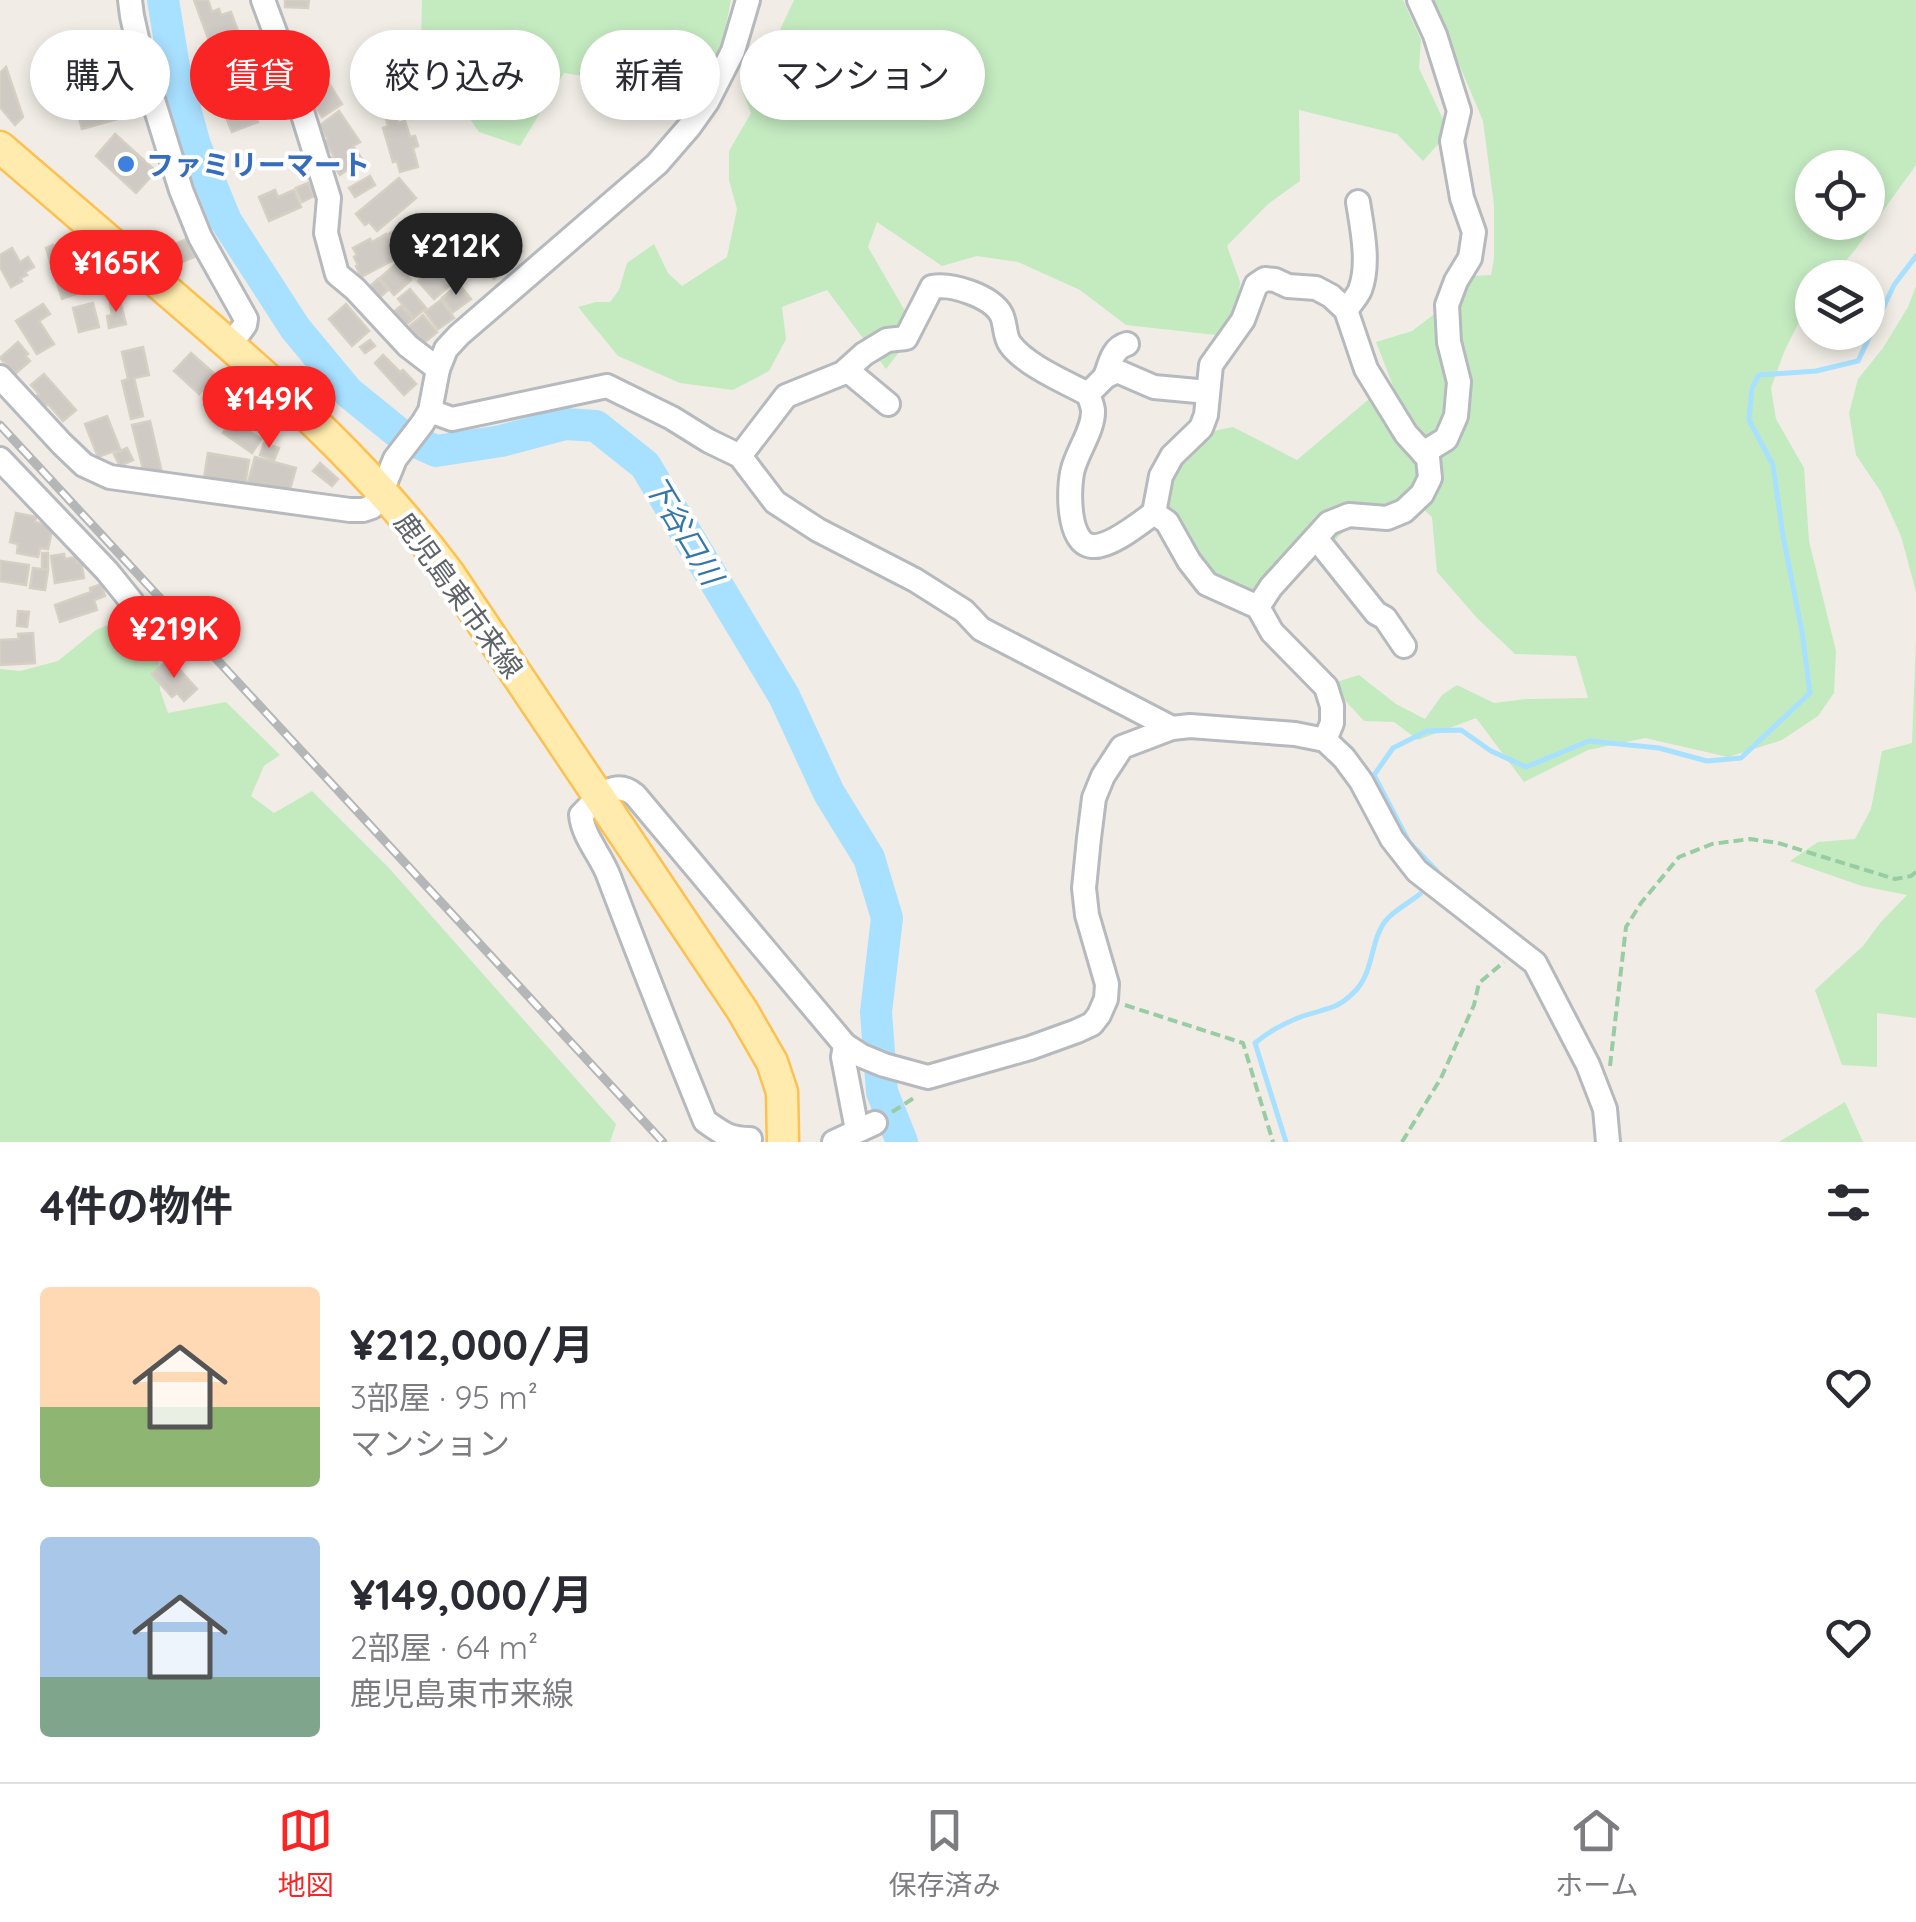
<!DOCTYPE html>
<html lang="ja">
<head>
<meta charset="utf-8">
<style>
  body { margin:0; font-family:Quicksand,"Noto Sans JP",sans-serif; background:#f2f2f3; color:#2b2b33; height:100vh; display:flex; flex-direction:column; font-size:38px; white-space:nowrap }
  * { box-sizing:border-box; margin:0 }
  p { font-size:32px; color:#7c7c81 }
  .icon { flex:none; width:55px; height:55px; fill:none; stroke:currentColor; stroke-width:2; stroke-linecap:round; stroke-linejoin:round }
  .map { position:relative; height:1142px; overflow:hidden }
  .panel { display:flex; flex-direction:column; background:#fff; flex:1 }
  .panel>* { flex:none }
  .top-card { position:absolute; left:30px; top:30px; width:1000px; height:90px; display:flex; gap:20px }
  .buttons { position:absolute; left:1795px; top:150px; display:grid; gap:20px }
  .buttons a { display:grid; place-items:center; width:90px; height:90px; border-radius:50%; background:#fff; box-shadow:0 5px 15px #0003; font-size:50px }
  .price { position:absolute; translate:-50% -85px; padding:0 22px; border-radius:35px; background:#f92424; color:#fff; font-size:32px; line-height:65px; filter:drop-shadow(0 2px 5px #0008) }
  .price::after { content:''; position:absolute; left:50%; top:60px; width:30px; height:22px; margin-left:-15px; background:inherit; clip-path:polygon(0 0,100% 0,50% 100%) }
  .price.selected { background:#222; color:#fff }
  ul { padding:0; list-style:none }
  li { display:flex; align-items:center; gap:30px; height:250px; padding:0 40px }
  li span { display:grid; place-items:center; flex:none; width:280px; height:200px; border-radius:10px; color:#555 }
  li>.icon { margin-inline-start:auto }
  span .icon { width:120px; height:120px; fill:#fffc; stroke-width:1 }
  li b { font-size:42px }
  h2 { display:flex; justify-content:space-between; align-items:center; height:120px; padding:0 40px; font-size:42px }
  .pill { padding:0 35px; border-radius:45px; background:#fff; box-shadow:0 5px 15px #0003; font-size:35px; line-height:90px }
  .pill.selected { background:#f92424; color:#fff }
  .tab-bar { display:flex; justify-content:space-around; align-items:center; height:140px; border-top:2px solid #e1e1e2; background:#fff; font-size:28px; color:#7c7c81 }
  .tab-bar a { display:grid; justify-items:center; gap:5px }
  .tab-bar .selected { color:#f92424 }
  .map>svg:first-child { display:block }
</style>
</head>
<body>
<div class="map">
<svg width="1916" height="1142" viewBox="0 0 1916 1142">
  <rect width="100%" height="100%" fill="#f1ede6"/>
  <!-- green -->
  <g fill="#c4eac0" fill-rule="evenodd">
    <path d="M 422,0 L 731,0 L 723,40 L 696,94 L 564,73 L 520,146 L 479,132 L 442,78 L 421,38 Z"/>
    <path d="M 794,0 L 1403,0 L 1421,40 L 1419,68 L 1449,132 L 1423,161 L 1397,134 L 1299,110 L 1300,181 L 1268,204 L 1227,246 L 1240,282 L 1234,337 L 1126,325 L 1080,290 L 1018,262 L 977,256 L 942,266 L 877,222 L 868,247 L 916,330 L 886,369 L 827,290 L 782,307 L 786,339 L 769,371 L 733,390 L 680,383 L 618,356 L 578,307 L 596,302 L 610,302 L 619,290 L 627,263 L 654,244 L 668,273 L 682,286 L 727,257 L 737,209 L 729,180 L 729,151 L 751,113 L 743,93 L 761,70 Z"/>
    <path d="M 1432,0 L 1916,0 L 1916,165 L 1855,250 L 1832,277 L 1812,278 L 1812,302 L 1804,312 L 1784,352 L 1771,388 L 1776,419 L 1804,468 L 1809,541 L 1836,651 L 1834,693 L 1818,716 L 1782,740 L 1728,757 L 1645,738 L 1588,750 L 1524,782 L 1476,718 L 1418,740 L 1394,722 L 1364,721 L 1330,684 L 1359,675 L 1396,704 L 1425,719 L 1442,695 L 1457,685 L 1494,703 L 1527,699 L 1588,698 L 1576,656 L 1515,654 L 1477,618 L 1437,572 L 1432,517 L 1415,502 L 1344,531 L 1300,575 L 1264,603 L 1202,567 L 1168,513 L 1130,529 L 1146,499 L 1194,435 L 1233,427 L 1297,460 L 1369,399 L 1400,404 L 1376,342 L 1412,331 L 1437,312 L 1453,277 L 1491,275 L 1494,259 L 1494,205 L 1483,121 ZM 1812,168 L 1868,168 L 1868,222 L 1812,222 Z"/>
    <path d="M 1916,286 L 1916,592 L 1901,536 L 1881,492 L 1856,455 L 1849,413 L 1858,379 L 1883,348 L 1908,307 Z"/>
    <path d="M 124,618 L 158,652 L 160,690 L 168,713 L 226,702 L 280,755 L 264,766 L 251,796 L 274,813 L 312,791 L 389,868 L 616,1124 L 610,1142 L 0,1142 L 0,669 L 20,671 L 58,661 L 96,630 Z"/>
    <path d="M 1916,639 L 1916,1018 L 1877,1013 L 1877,1067 L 1842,1065 L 1815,990 L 1863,946 L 1881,922 L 1907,895 L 1862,886 L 1790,861 L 1818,842 L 1855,839 L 1871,809 L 1882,751 L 1912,743 Z"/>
    <path d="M 1845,1102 L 1863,1142 L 1779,1142 L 1782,1140 Z"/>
  </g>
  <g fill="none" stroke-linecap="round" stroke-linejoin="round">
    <!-- stream -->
    <g stroke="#a8e0ff" stroke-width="5">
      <path d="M 1437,871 L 1409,842 L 1374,775 L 1393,748 L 1427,731 L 1461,730 L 1491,751 L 1526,767 L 1589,741 L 1659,748 L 1707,761 L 1741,758 L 1810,693 L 1802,632 L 1783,536 L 1773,465 L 1749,420 L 1752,388 L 1759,375 L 1816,371 L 1858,361 L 1894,285 L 1916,256"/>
      <path d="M 1286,1142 L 1255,1043 C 1268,1032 1287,1022 1303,1016 C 1327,1008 1338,1010 1357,989 C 1375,968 1370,937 1388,918 C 1397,909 1410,902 1420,894"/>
    </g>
    <!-- river -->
    <path stroke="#a8e0ff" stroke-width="32" d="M 163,0 L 175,73 L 195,145 L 226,221 L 295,328 L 348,392 L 401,435 L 436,451 L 501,441 L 565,424 L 596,426 L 645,465 L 784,696 L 829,793 L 869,858 L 887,918 L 876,1012 L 882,1092 L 902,1142"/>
  </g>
  <!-- building -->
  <g fill="#cfcac4" stroke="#d6cfc3" stroke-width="2.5">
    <path d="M 194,0 L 208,0 L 212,12 L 219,9 L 221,15 L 231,12 L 238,31 L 209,41 Z"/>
    <path d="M 285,0 L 309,0 L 308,8 L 285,7 Z"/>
    <path d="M 234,39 L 237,46 L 243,45 L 247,58 L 213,68 L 206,48 Z"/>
    <path d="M 309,57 L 317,69 L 302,77 L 295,65 Z"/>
    <path d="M 6,67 L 23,117 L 15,125 L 0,107 L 0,73 Z"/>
    <path d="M 274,67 L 277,75 L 266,80 L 263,72 Z"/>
    <path d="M 238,68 L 245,86 L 226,92 L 225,88 L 219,90 L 214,76 Z"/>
    <path d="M 325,77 L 342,104 L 322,117 L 305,89 Z"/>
    <path d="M 265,83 L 268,90 L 252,97 L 249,90 Z"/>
    <path d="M 245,90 L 258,122 L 232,132 L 219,101 Z"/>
    <path d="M 117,91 L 125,117 L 82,129 L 76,106 L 106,97 L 105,94 Z"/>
    <path d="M 136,95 L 141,112 L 126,116 L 121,99 Z"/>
    <path d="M 339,111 L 360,142 L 353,146 L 362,159 L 340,175 L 334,166 L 329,170 L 324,163 L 334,156 L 324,141 L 328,139 L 319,126 Z"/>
    <path d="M 396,116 L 398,123 L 405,121 L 410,137 L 415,136 L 418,146 L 413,148 L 418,167 L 400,172 L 397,161 L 393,162 L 383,128 L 388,126 L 386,119 Z"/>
    <path d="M 115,134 L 156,171 L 136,193 L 96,156 Z"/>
    <path d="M 370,176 L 375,185 L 355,197 L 349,188 Z"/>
    <path d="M 399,178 L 416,198 L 377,231 L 369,222 L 365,225 L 356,214 Z"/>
    <path d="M 308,183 L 314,196 L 302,202 L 296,188 Z"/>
    <path d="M 275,190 L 278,197 L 294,190 L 301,207 L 269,221 L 259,197 Z"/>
    <path d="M 395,230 L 402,244 L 405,243 L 409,250 L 400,255 L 389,234 Z"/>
    <path d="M 386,234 L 399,257 L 361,277 L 356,266 L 358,265 L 354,257 L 357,255 L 353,248 L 370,239 L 372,242 Z"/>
    <path d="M 497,236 L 504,243 L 508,238 L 522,251 L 494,279 L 475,260 Z"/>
    <path d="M 187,239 L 194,257 L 165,269 L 142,245 L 154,240 L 157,247 L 169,242 L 171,246 Z"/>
    <path d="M 430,243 L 437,257 L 424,263 L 417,250 Z"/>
    <path d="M 53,245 L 56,254 L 66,251 L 70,264 L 60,267 L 59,264 L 52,267 L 46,248 Z"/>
    <path d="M 12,248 L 20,262 L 28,257 L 34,267 L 25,272 L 27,275 L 20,278 L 22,281 L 11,287 L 0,267 L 0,255 Z"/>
    <path d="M 397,263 L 411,280 L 394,295 L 380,278 Z"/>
    <path d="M 84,270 L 90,289 L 62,299 L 56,280 Z"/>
    <path d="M 428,272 L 432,277 L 438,272 L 449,286 L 434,299 L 418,281 Z"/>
    <path d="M 378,279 L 388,290 L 378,299 L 368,288 Z"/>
    <path d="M 459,284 L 471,299 L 453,312 L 442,298 Z"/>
    <path d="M 410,289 L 426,308 L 414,318 L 398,299 Z"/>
    <path d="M 441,300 L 454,318 L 438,329 L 425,312 Z"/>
    <path d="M 120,301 L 126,324 L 109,328 L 107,316 L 112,315 L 110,303 Z"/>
    <path d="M 93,303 L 99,327 L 79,332 L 73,308 Z"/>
    <path d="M 43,304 L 50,314 L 39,321 L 54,344 L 37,354 L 16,321 Z"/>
    <path d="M 346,304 L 369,331 L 352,346 L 329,319 Z"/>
    <path d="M 401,306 L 413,319 L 403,328 L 391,314 Z"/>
    <path d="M 423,315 L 437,332 L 419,347 L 404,331 Z"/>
    <path d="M 370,340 L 375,346 L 365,353 L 360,347 Z"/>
    <path d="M 18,342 L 28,354 L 25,356 L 30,361 L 15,374 L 0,358 Z"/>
    <path d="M 143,347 L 149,375 L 134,378 L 143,416 L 131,419 L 122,381 L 128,379 L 122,352 Z"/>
    <path d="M 191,353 L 216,375 L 199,394 L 174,371 Z"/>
    <path d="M 383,355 L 400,372 L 403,370 L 416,384 L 404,395 L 375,363 Z"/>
    <path d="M 44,374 L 76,410 L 63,421 L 48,404 L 44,407 L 35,397 L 39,394 L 31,385 Z"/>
    <path d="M 233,413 L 253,427 L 250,432 L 261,439 L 252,453 L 223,433 L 226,428 L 224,426 Z"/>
    <path d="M 107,416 L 120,449 L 98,457 L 85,424 Z"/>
    <path d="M 150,421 L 162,473 L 143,469 L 132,425 Z"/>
    <path d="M 264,443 L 279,448 L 274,460 L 260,455 Z"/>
    <path d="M 127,448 L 133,460 L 120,466 L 114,454 Z"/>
    <path d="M 208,453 L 249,460 L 245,485 L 204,478 Z"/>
    <path d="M 255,457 L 296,468 L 289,493 L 248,482 Z"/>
    <path d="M 320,463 L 338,479 L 332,486 L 313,471 Z"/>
    <path d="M 16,513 L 36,517 L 35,522 L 53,526 L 48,549 L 40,548 L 38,557 L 17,553 L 18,544 L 10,542 Z"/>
    <rect x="42" y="553" width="6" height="16"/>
    <path d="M 64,554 L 65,559 L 76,557 L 77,563 L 81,562 L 84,578 L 55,583 L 51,556 Z"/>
    <path d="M 1,561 L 29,565 L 26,585 L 0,581 Z"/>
    <path d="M 33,568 L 48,570 L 45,590 L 30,588 Z"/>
    <path d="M 101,584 L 105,596 L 94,600 L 97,610 L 60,622 L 55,605 L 91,592 L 90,588 Z"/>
    <path d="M 18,611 L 29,612 L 27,627 L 17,626 Z"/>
    <path d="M 33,633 L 35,663 L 0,665 L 0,640 L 19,639 L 18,634 Z"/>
    <path d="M 167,661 L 175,670 L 178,668 L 197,689 L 184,701 L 177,693 L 172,697 L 152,674 Z"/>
  </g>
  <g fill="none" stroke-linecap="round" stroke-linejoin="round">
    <!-- minor casing -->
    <g stroke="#b6b9bd" stroke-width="28">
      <g id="minor">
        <path d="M 130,0 L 132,16 L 145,74 L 181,190 L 200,237 L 246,319 L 245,325 L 230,345"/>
        <path d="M 263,0 L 289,70 L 329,198 L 326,233 L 337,274 L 355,289 L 408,346 L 438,369"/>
        <path d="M 1419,0 L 1435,35 L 1459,111 L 1452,141 L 1462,198 L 1474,232 L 1470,258 L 1456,281 L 1447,305 L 1449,342 L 1459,382 L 1456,416 L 1446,439 L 1423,453"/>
        <path d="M 1346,310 C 1350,304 1357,297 1360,290 C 1370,264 1362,228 1358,202"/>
        <path d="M 847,370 L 888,404"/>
        <path d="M 0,377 L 62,444 L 84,465 L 110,477 L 350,510 L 363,510 L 372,507 L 382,491 L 395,459 L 422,424 L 430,411 L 438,369 L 446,349 L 459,335 L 657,164 L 690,126 L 707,102 L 733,51 L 748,0"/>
        <path d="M 1105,377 C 1110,364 1112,348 1127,344"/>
        <path d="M 1088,394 L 1105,377 L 1117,371 L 1154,387 L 1208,392"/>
        <path d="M 430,411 L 452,419 L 607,386 L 672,418 L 709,441 L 740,456 L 775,502 L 818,530 L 915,580 L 964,611 L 981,629 L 1172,728"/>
        <path d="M 740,456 L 786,396 L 843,373 L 864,354 L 887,340 L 906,338 L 932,287 C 951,283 991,296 1001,314 C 1006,323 1004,336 1010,344 C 1025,365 1065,382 1088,394 C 1090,399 1092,404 1093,410 C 1094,429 1078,450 1073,469 C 1068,487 1067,544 1092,546 C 1110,548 1140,523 1154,513 L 1167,522 L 1189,561 L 1207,584 L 1258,607 L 1272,632 L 1326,687 L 1332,706 L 1332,723 L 1325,740"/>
        <path d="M 0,459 L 107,571 L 132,602"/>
        <path d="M 1154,513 L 1161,476 L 1172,456 L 1201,428 L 1206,415 L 1211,365 L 1243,320 L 1256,285 L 1265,279 L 1275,280 L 1288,286 L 1316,288 L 1331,296 L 1346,310 L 1366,369 L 1406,434 L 1428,458 L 1430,478 L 1422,494 L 1404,511 L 1387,518 L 1349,515 L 1329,523 L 1271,587 L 1258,607"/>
        <path d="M 1316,538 L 1376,613 L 1385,618 L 1404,646"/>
        <path d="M 845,1045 L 843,1057 L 857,1130"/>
        <path d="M 750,1139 C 729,1139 722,1133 705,1121 C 672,1040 640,959 609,877 C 602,857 583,837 581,815 C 596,800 613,777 635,795 L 845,1045 L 862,1056 L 884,1065 L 928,1077 L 1030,1048 L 1077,1031 L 1092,1024 L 1099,1015 L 1106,999 L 1107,984 L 1087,915 L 1084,888 L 1089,838 L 1094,798 L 1103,776 L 1122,747 L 1172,728 L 1190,726 L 1295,734 L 1325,740 L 1344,758 L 1361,781 L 1392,839 L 1417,871 L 1535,963 L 1588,1065 L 1605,1109 L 1608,1142"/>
        <path d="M 834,1142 L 875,1123"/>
      </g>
    </g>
    <!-- major casing -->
    <g stroke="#fec051" stroke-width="35">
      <path id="major" d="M 0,147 C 60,198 119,250 179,301 C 279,387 371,468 450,575 L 742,1010 L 772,1062 L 782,1092 L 783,1142"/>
    </g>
    <!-- path -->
    <g stroke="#98cca3" stroke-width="4" stroke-dasharray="10 5" stroke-linecap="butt">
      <path d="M 1125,1005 L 1243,1043 L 1273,1142"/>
      <path d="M 1610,1066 L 1626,927 L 1641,903 L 1679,857 L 1712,844 L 1750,839 L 1778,843 L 1895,879 L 1911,876 L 1916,872"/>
      <path d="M 892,1112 L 917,1096"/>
      <path d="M 1402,1142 L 1441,1078 L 1474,1005 L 1479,983 L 1504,962"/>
    </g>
    <!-- minor -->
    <use href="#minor" stroke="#fff" stroke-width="22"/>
    <!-- major -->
    <use href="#major" stroke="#ffebad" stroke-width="30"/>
    <!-- rail casing -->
    <g stroke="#b5b6b7" stroke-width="9">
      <path id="rail" d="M 0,425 L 663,1142"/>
    </g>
    <!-- rail -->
    <use href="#rail" stroke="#fff" stroke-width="5" stroke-dasharray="15" stroke-linecap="butt"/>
  </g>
  <!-- markers -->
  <circle fill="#3f7fe0" stroke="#fff" stroke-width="4" cx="126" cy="164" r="10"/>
  <g text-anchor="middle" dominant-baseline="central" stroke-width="8" stroke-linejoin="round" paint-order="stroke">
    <!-- shop labels -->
    <g font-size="28" font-weight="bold" fill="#366cbe" stroke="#fff" text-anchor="start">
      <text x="146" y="164">ファミリーマート</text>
    </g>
    <!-- street labels -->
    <g font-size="28" fill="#5d6367" stroke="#fff">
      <text transform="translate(459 595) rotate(54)">鹿児島東市来線</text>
    </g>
    <!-- water labels -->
    <g font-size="30" font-style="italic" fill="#3577a9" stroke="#fff">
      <text transform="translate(684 530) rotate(59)">下谷口川</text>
    </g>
  </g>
</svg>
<div class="buttons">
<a><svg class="icon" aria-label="locate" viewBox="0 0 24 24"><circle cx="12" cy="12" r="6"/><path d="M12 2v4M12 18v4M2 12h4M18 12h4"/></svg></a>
<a><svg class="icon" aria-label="layers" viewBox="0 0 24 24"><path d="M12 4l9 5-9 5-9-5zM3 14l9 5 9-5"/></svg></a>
</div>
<b class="price selected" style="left:456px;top:298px">¥212K</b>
<b class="price" style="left:116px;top:315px">¥165K</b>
<b class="price" style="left:269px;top:451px">¥149K</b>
<b class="price" style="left:174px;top:681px">¥219K</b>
<div class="top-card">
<a class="pill">購入</a>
<a class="pill selected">賃貸</a>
<a class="pill">絞り込み</a>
<a class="pill">新着</a>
<a class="pill">マンション</a>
</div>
</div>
<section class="panel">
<h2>4件の物件<svg class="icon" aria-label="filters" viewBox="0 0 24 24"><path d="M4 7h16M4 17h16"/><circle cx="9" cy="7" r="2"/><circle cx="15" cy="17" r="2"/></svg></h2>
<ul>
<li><span style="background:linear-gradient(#ffd9b3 60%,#8fb573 0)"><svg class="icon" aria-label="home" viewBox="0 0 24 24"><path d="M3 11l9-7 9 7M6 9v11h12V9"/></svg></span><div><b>¥212,000/月</b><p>3部屋 · 95 m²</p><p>マンション</p></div><svg class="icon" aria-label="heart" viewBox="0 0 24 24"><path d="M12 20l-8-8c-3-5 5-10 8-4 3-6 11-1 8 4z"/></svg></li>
<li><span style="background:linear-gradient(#a9c7e8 70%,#7fa58c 0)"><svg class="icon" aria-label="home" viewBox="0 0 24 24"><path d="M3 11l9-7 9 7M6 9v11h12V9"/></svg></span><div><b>¥149,000/月</b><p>2部屋 · 64 m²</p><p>鹿児島東市来線</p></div><svg class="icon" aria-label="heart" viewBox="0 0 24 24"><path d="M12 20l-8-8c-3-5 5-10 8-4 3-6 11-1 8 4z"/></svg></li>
</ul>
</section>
<nav class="tab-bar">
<a class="selected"><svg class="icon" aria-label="map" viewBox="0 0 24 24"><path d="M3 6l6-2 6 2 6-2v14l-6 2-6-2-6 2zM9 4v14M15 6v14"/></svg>地図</a>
<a><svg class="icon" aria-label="saved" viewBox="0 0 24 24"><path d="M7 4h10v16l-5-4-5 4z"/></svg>保存済み</a>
<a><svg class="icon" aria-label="home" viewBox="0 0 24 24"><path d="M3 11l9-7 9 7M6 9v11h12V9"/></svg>ホーム</a>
</nav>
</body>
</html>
